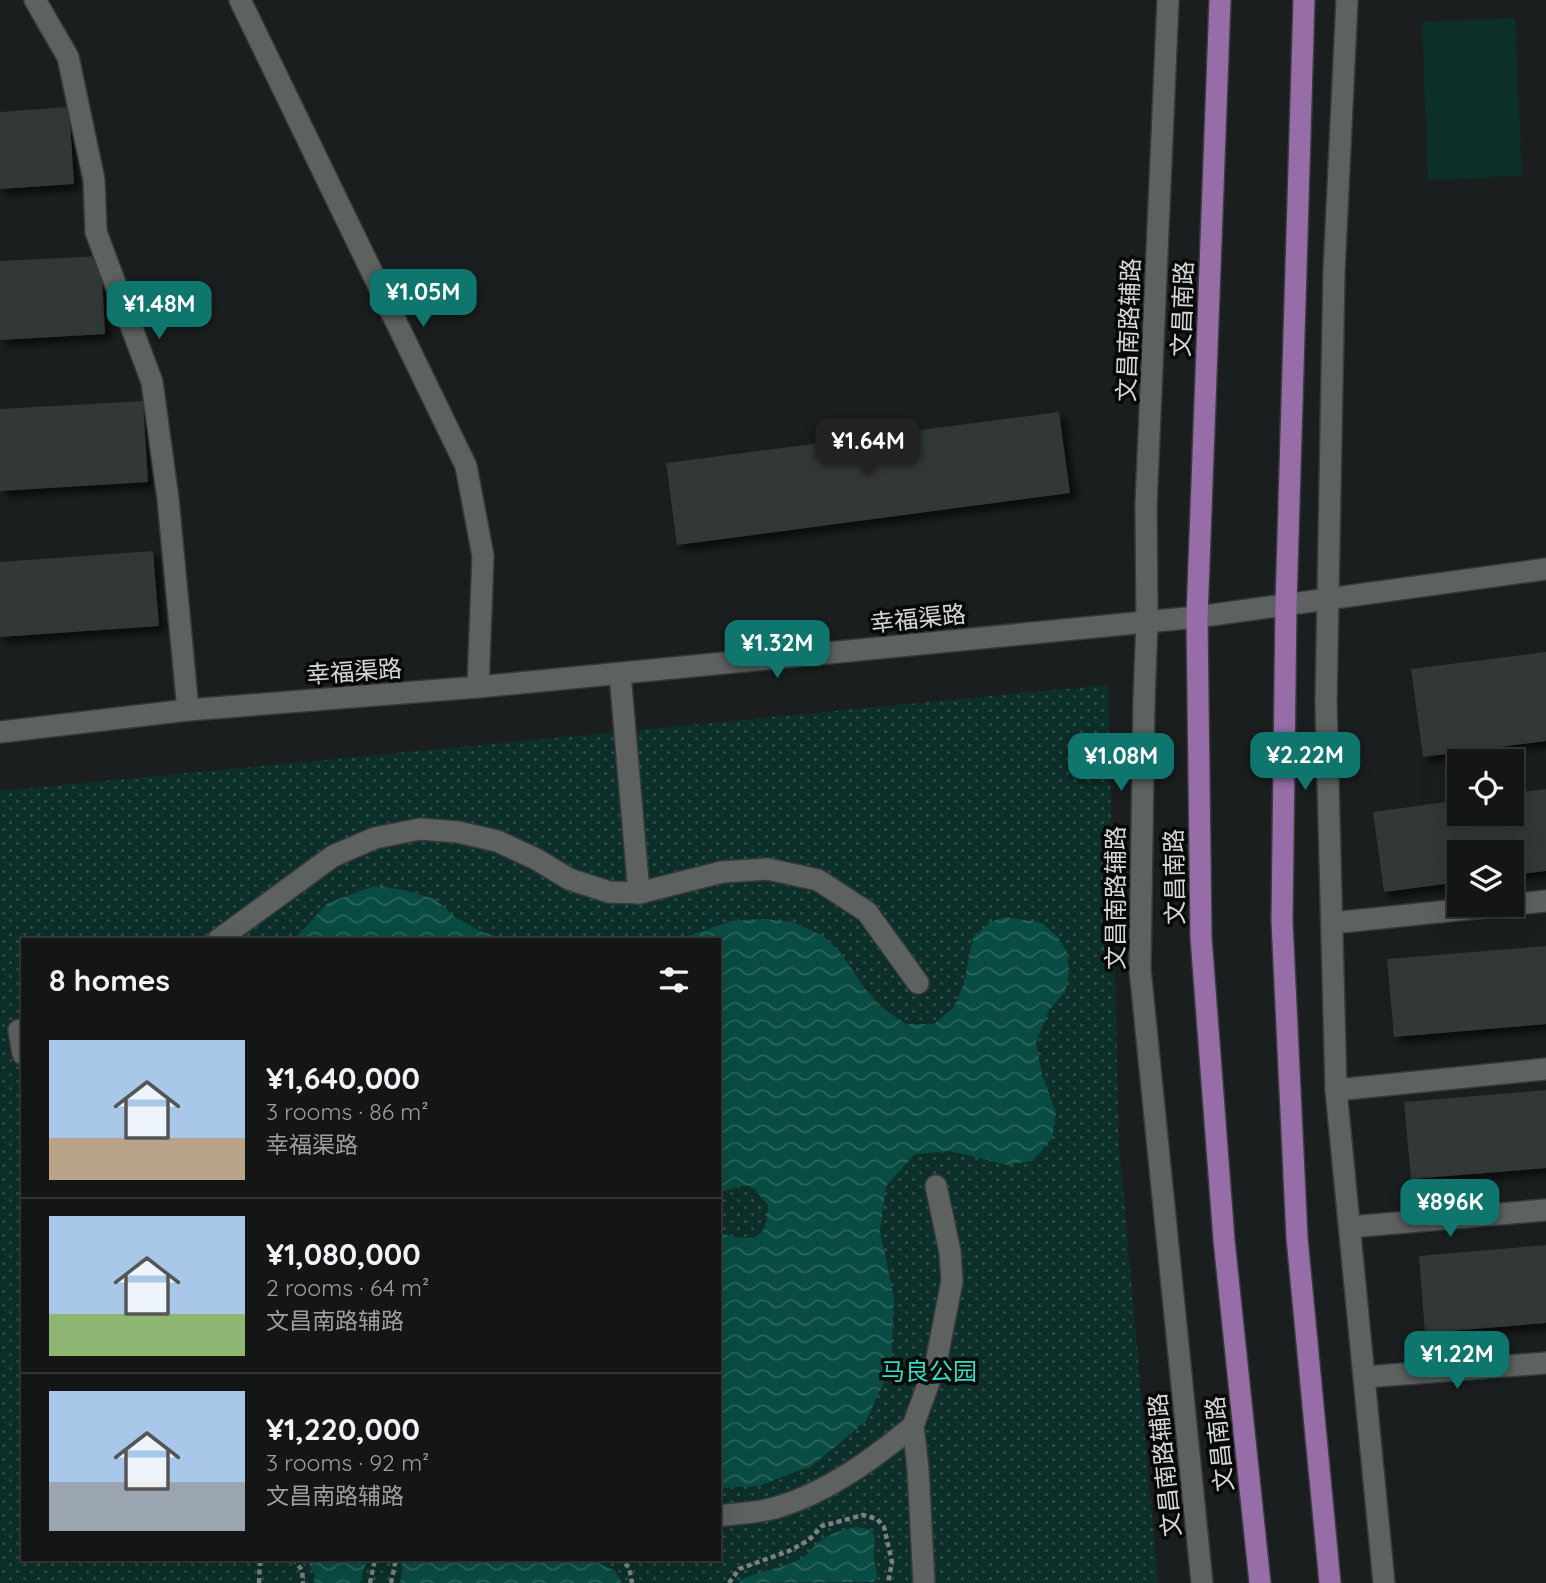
<!DOCTYPE html>
<html lang="en">
<head>
<meta charset="utf-8">
<style>
  body { margin:0; font-family:Quicksand,"Noto Sans SC",sans-serif; background:#1d1f1f; color:#f1f3f6; height:100vh; display:flex; flex-direction:column; font-size:26px; white-space:nowrap }
  * { box-sizing:border-box; margin:0 }
  p { font-size:23px; color:#9d9fa1 }
  .icon { flex:none; width:38px; height:38px; fill:none; stroke:currentColor; stroke-width:2; stroke-linecap:round; stroke-linejoin:round }
  .map { position:relative; flex:1; overflow:hidden }
  .details { position:absolute; left:21px; top:938px; width:700px; height:623px; display:flex; flex-direction:column; background:#141616; border-radius:0px; box-shadow:0 7px 28px #0002,0 0 0 2px #333535 }
  .details>* { flex:none }
  .controls { position:absolute; left:1447px; top:749px; display:grid; gap:14px }
  .controls a { display:grid; place-items:center; width:77px; height:77px; border-radius:0px; background:#141616; box-shadow:0 7px 28px #0002,0 0 0 2px #333535; font-size:35px }
  .price { position:absolute; translate:-50% -60px; padding:0 16px; border-radius:14px; background:#0f766e; color:#fff; font-size:23px; line-height:46px; filter:drop-shadow(0 2px 4px #0008) }
  .price::after { content:''; position:absolute; left:50%; top:42px; width:21px; height:16px; margin-left:-10px; background:inherit; clip-path:polygon(0 0,100% 0,50% 100%) }
  .price.current { background:#222; color:#fff }
  ul { padding:0; list-style:none }
  li { display:flex; align-items:center; gap:21px; height:175px; padding:0 28px }
  li+li { border-top:2px solid #333535 }
  li span { display:grid; place-items:center; flex:none; width:196px; height:140px; border-radius:0px; color:#555 }
  li>.icon { margin-inline-start:auto }
  span .icon { width:84px; height:84px; fill:#fffc; stroke-width:1 }
  li b { font-size:30px }
  h2 { display:flex; justify-content:space-between; align-items:center; height:84px; padding:0 28px; font-size:30px }
  .map>svg:first-child { display:block }
</style>
</head>
<body>
<div class="map">
<svg width="1546" height="1583" viewBox="0 0 1546 1583">
  <defs>
    <pattern id="grass-dots" width="8" height="8" patternUnits="userSpaceOnUse" patternTransform="scale(1.75)"><rect width="8" height="8" fill="#0d2f2a"/><path d="M2 2h.1M6 6h.1" fill="none" stroke="#304c48" stroke-width="1.8" stroke-linecap="round"/></pattern>
    <pattern id="water-waves" width="16" height="10" patternUnits="userSpaceOnUse" patternTransform="scale(1.75)"><rect width="16" height="10" fill="#094c43"/><path d="M0 5q4-4 8 0t8 0" fill="none" stroke="#2c655d"/></pattern>
    <filter id="shadow"><feDropShadow dx="6" dy="6" stdDeviation="3.5" flood-color="#0009"/></filter>
  </defs>
  <rect width="100%" height="100%" fill="#1b1e1e"/>
  <!-- grass -->
  <path fill="url(#grass-dots)" fill-rule="evenodd" d="M 1108,685 L 1119,1145 L 1158,1583 L 0,1583 L 0,791 ZM 23,940 L 719,940 L 719,1559 L 23,1559 Z"/>
  <!-- pitch -->
  <path fill="#0d2f2a" d="M 1515,18 L 1522,176 L 1428,180 L 1422,22 Z"/>
  <!-- water -->
  <g fill="url(#water-waves)">
    <path d="M 374,886 L 405,890 L 435,899 L 455,917 L 482,932 L 507,940 L 293,940 L 328,903 Z"/>
    <path d="M 1005,917 L 1042,923 L 1058,937 L 1067,952 L 1069,974 L 1065,992 L 1049,1010 L 1036,1042 L 1042,1075 L 1056,1113 L 1052,1138 L 1032,1161 L 1007,1165 L 951,1151 L 915,1154 L 886,1186 L 880,1231 L 894,1298 L 891,1367 L 866,1421 L 813,1465 L 759,1486 L 719,1488 L 719,1233 C 749,1240 767,1246 768,1205 L 752,1186 L 740,1186 L 719,1193 L 719,940 L 677,940 L 731,921 L 764,919 L 793,922 L 823,936 L 840,952 L 863,986 L 881,1007 L 906,1024 L 934,1024 L 954,1007 L 964,983 L 973,938 L 990,922 Z"/>
    <path d="M 856,1527 C 881,1529 873,1540 874,1558 C 874,1564 877,1569 877,1576 L 874,1582 L 740,1583 L 740,1580 C 759,1571 780,1569 799,1560 C 808,1556 812,1547 820,1541 C 830,1533 844,1530 856,1527 Z"/>
    <path d="M 306,1559 L 367,1559 L 360,1583 L 314,1583 L 315,1574 Z"/>
    <path d="M 404,1559 L 575,1559 L 604,1565 L 615,1571 L 622,1583 L 400,1583 Z"/>
  </g>
  <!-- building -->
  <g fill="#333736" filter="url(#shadow)">
    <path d="M 69,107 L 74,184 L 0,189 L 0,112 Z"/>
    <path d="M 101,256 L 105,334 L 0,340 L 0,261 Z"/>
    <path d="M 143,401 L 148,482 L 0,491 L 0,409 Z"/>
    <path d="M 1059,412 L 1070,493 L 677,545 L 666,463 Z"/>
    <path d="M 153,551 L 159,626 L 0,637 L 0,562 Z"/>
    <path d="M 1546,652 L 1546,741 L 1423,757 L 1411,669 Z"/>
    <path d="M 1546,789 L 1546,871 L 1512,875 L 1512,852 L 1460,852 L 1460,882 L 1384,892 L 1373,812 L 1460,800 L 1460,814 L 1512,814 L 1512,793 Z"/>
    <path d="M 1546,946 L 1546,1024 L 1394,1037 L 1387,959 Z"/>
    <path d="M 1546,1090 L 1546,1168 L 1411,1179 L 1404,1102 Z"/>
    <path d="M 1546,1245 L 1546,1323 L 1425,1333 L 1419,1256 Z"/>
  </g>
  <g fill="none" stroke-linecap="round" stroke-linejoin="round">
    <!-- minor casing -->
    <g stroke="#383a3a" stroke-width="24">
      <g id="minor">
        <path d="M 35,0 L 68,57 L 94,180 L 96,232 L 152,382 L 168,499 L 188,710"/>
        <path d="M 240,0 L 466,466 L 483,556 L 478,687"/>
        <path d="M 1168,0 L 1146,505 L 1147,622 L 1144,700 L 1140,969 L 1202,1583"/>
        <path d="M 1347,0 L 1334,272 L 1326,703 L 1336,1090 L 1384,1583"/>
        <path d="M 620,674 L 639,893"/>
        <path d="M 0,732 L 188,710 L 478,687 L 1197,617 L 1546,569"/>
        <path d="M 1332,923 L 1546,901"/>
        <path d="M 218,940 L 333,856 L 375,838 L 420,829 L 458,832 L 497,841 L 536,859 L 569,879 L 609,892 L 639,893 L 722,872 L 768,869 L 818,880 L 867,912 L 918,983"/>
        <path d="M 19,1030 L 23,1054"/>
        <path d="M 1336,1090 L 1546,1069"/>
        <path d="M 1350,1227 L 1546,1210"/>
        <path d="M 1365,1377 L 1546,1363"/>
        <path d="M 719,1516 C 738,1513 760,1513 778,1507 C 828,1492 873,1459 913,1426"/>
        <path d="M 924,1583 L 918,1469 L 913,1426 L 936,1363 L 952,1281 L 950,1252 L 936,1186"/>
      </g>
    </g>
    <!-- major casing -->
    <g stroke="#383a3a" stroke-width="24">
      <g id="major">
        <path d="M 1220,0 L 1197,617 L 1201,937 L 1224,1240 L 1260,1583"/>
        <path d="M 1304,0 L 1286,604 L 1282,921 L 1297,1238 L 1330,1583"/>
      </g>
    </g>
    <!-- path -->
    <g stroke="#7e8180" stroke-width="4.5" stroke-dasharray="5 3.5" stroke-linecap="butt">
      <path d="M 293,1559 L 302,1570 L 303,1583"/>
      <path d="M 618,1559 L 629,1567 L 632,1583"/>
      <path d="M 259,1583 L 260,1559"/>
      <path d="M 370,1583 L 375,1559"/>
      <path d="M 391,1583 L 396,1559"/>
      <path d="M 729,1583 L 739,1569 L 789,1551 L 809,1540 L 822,1526 L 863,1515 L 877,1519 L 884,1527 L 892,1562 L 888,1583"/>
    </g>
    <!-- minor -->
    <use href="#minor" stroke="#5d6160" stroke-width="21"/>
    <!-- major -->
    <use href="#major" stroke="#966da7" stroke-width="21"/>
  </g>
  <g text-anchor="middle" dominant-baseline="central" stroke-width="7" stroke-linejoin="round" paint-order="stroke">
    <!-- street labels -->
    <g font-size="24" fill="#d6d8d7" stroke="#070808">
      <text transform="translate(1182 309) rotate(-88)">文昌南路</text>
      <text transform="translate(1128 330) rotate(-88)">文昌南路辅路</text>
      <text transform="translate(918 618) rotate(-6)">幸福渠路</text>
      <text transform="translate(354 671) rotate(-4)">幸福渠路</text>
      <text transform="translate(1174 877) rotate(-91)">文昌南路</text>
      <text transform="translate(1115 898) rotate(-90)">文昌南路辅路</text>
      <text transform="translate(1219 1444) rotate(-96)">文昌南路</text>
      <text transform="translate(1164 1465) rotate(-96)">文昌南路辅路</text>
    </g>
    <!-- park labels -->
    <g font-size="24" fill="#34dec6" stroke="#070808">
      <text x="929" y="1371">马良公园</text>
    </g>
  </g>
</svg>
<div class="controls">
<a><svg class="icon" aria-label="locate" viewBox="0 0 24 24"><circle cx="12" cy="12" r="6"/><path d="M12 2v4M12 18v4M2 12h4M18 12h4"/></svg></a>
<a><svg class="icon" aria-label="layers" viewBox="0 0 24 24"><path d="M12 4l9 5-9 5-9-5zM3 14l9 5 9-5"/></svg></a>
</div>
<b class="price" style="left:423px;top:329px">¥1.05M</b>
<b class="price" style="left:159px;top:341px">¥1.48M</b>
<b class="price current" style="left:868px;top:478px">¥1.64M</b>
<b class="price" style="left:777px;top:680px">¥1.32M</b>
<b class="price" style="left:1305px;top:792px">¥2.22M</b>
<b class="price" style="left:1121px;top:793px">¥1.08M</b>
<b class="price" style="left:1450px;top:1239px">¥896K</b>
<b class="price" style="left:1457px;top:1391px">¥1.22M</b>
<section class="details">
<h2>8 homes<svg class="icon" aria-label="filters" viewBox="0 0 24 24"><path d="M4 7h16M4 17h16"/><circle cx="9" cy="7" r="2"/><circle cx="15" cy="17" r="2"/></svg></h2>
<ul>
<li><span style="background:linear-gradient(#a9c7e8 70%,#b9a48a 0)"><svg class="icon" aria-label="home" viewBox="0 0 24 24"><path d="M3 11l9-7 9 7M6 9v11h12V9"/></svg></span><div><b>¥1,640,000</b><p>3 rooms · 86 m²</p><p>幸福渠路</p></div></li>
<li><span style="background:linear-gradient(#a9c7e8 70%,#8fb573 0)"><svg class="icon" aria-label="home" viewBox="0 0 24 24"><path d="M3 11l9-7 9 7M6 9v11h12V9"/></svg></span><div><b>¥1,080,000</b><p>2 rooms · 64 m²</p><p>文昌南路辅路</p></div></li>
<li><span style="background:linear-gradient(#a9c7e8 65%,#9aa5b1 0)"><svg class="icon" aria-label="home" viewBox="0 0 24 24"><path d="M3 11l9-7 9 7M6 9v11h12V9"/></svg></span><div><b>¥1,220,000</b><p>3 rooms · 92 m²</p><p>文昌南路辅路</p></div></li>
</ul>
</section>
</div>
</body>
</html>
